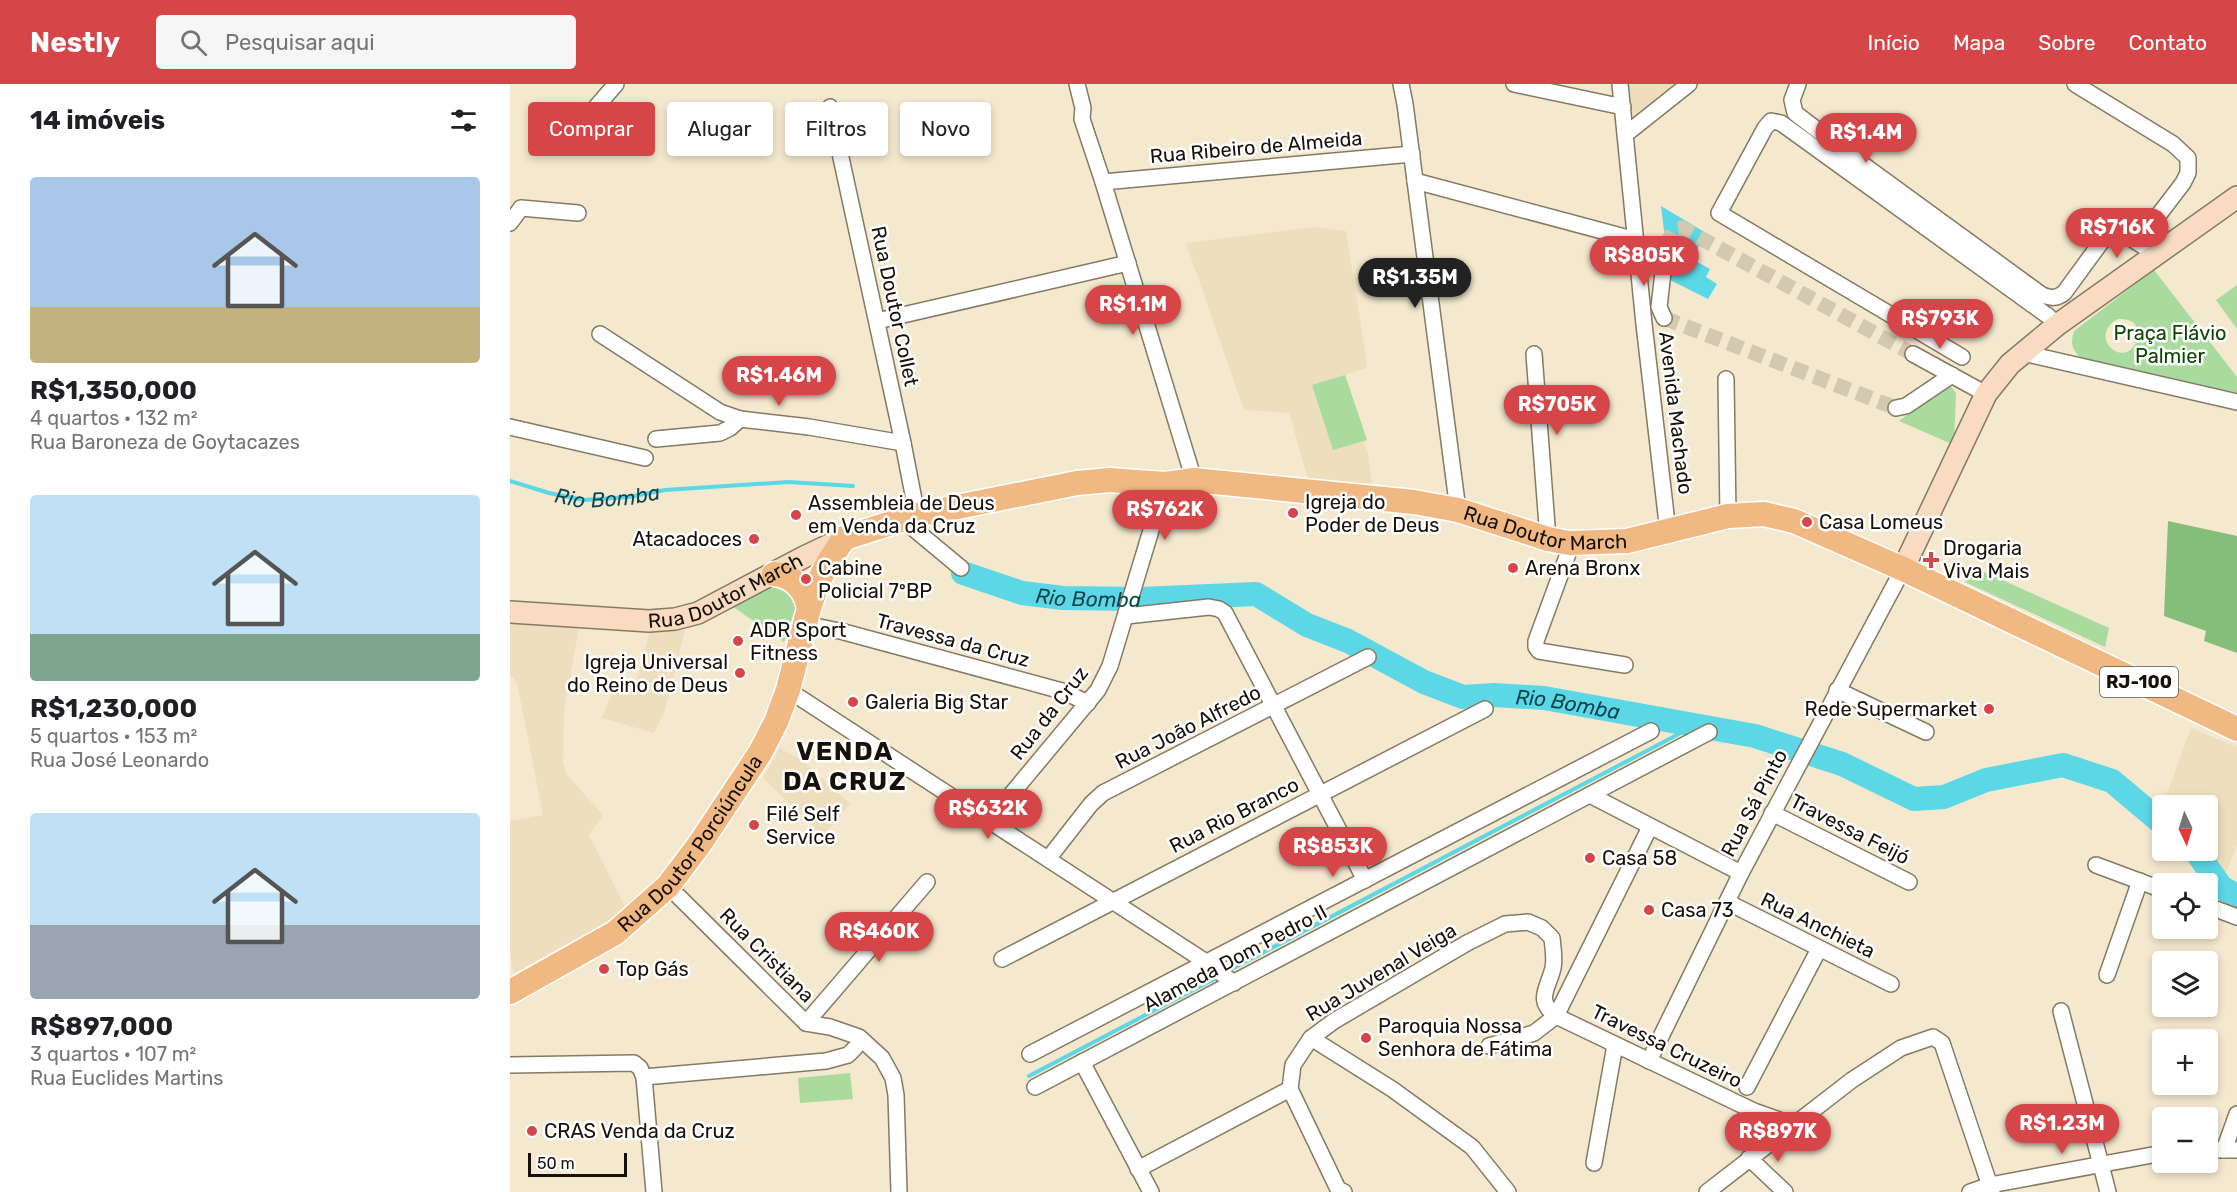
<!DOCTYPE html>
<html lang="pt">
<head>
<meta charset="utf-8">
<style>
  body { margin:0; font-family:Rubik,sans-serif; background:#f6f6f6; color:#202124; height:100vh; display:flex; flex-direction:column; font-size:22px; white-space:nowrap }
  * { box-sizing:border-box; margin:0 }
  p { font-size:20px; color:#757577 }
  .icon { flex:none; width:33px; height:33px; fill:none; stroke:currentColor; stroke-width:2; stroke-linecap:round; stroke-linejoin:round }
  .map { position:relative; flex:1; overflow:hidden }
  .side { display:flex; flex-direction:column; background:#fff; width:510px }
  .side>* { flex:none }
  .banner { position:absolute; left:18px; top:18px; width:570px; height:54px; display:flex; gap:12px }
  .needle { width:39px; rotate:176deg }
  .fabs { position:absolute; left:1642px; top:711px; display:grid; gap:12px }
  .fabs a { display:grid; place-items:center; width:66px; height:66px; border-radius:6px; background:#fff; box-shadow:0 3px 9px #0003; font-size:30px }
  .scale { position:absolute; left:18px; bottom:15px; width:99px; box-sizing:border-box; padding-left:6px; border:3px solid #161109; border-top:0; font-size:16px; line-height:21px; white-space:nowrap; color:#161109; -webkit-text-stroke:4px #fff; paint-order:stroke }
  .price { position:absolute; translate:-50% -51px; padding:0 14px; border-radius:21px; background:#d64648; color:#fff; font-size:20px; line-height:39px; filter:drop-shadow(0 2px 3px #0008) }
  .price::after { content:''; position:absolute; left:50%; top:36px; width:18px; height:14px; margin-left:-9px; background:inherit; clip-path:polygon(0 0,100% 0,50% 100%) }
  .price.current { background:#222; color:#fff }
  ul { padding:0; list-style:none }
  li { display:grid; align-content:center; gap:12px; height:318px; padding:0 30px }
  li span { display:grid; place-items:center; height:186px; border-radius:6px; color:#555 }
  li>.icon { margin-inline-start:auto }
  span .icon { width:108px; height:108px; fill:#fffc; stroke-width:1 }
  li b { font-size:26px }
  h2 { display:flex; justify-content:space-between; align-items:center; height:72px; padding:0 30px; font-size:26px }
  .chip { padding:0 21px; border-radius:6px; background:#fff; box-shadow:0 3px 9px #0003; font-size:21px; line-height:54px }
  .chip.current { background:#d64648; color:#fff }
  header { display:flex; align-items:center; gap:36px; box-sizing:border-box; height:84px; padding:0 30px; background:#d64648; color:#fff }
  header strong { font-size:28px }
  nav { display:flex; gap:33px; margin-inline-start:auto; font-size:21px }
  .search { width:420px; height:54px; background:#f6f6f6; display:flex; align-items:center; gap:15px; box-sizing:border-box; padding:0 21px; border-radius:6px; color:#757577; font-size:22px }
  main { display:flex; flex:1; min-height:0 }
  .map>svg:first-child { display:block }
</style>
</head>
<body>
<header>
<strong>Nestly</strong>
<div class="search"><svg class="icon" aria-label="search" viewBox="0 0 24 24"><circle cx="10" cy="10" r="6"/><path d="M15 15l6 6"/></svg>Pesquisar aqui</div>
<nav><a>Início</a><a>Mapa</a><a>Sobre</a><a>Contato</a></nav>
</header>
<main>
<section class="side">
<h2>14 imóveis<svg class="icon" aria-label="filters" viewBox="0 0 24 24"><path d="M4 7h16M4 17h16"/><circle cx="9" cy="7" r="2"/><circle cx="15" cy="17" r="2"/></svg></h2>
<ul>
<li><span style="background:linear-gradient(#a9c7e8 70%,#c2b280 0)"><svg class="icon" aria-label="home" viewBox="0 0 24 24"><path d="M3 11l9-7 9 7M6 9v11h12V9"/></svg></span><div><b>R$1,350,000</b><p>4 quartos · 132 m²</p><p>Rua Baroneza de Goytacazes</p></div></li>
<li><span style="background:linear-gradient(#bfe0f5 75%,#7fa58c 0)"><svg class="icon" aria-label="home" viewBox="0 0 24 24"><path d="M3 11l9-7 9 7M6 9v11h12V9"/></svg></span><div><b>R$1,230,000</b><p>5 quartos · 153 m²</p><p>Rua José Leonardo</p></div></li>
<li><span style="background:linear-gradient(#bfe0f5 60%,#9aa5b1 0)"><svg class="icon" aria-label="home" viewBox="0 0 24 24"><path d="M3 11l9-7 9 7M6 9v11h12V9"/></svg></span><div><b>R$897,000</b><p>3 quartos · 107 m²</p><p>Rua Euclides Martins</p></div></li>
</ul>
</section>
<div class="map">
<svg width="1727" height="1108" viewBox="0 0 1727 1108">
  <rect width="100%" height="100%" fill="#f4e8ce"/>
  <!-- built -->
  <g fill="#eddebd">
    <path d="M 1119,0 L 1169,0 L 1124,35 L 1121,33 Z"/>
    <path d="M 804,143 L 836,147 L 857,280 L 856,284 L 835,291 L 857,356 L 853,357 L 858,370 L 862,400 L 798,395 L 779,329 L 734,326 L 676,159 Z"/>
    <path d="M 0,538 L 69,544 L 54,625 L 53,679 L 57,691 L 93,731 L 79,751 L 115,823 L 100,836 L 4,889 L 0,870 L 0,737 L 33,731 L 7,598 L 0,591 Z"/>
    <path d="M 140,546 L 175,546 L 154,629 L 144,649 L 92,634 L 105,601 L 125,604 Z"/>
    <path d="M 1681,644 L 1727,663 L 1727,760 L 1714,793 L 1696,767 L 1698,766 L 1698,722 L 1653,722 L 1653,728 L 1644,721 L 1645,716 L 1654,718 Z"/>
    <path d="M 270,664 L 293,677 L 340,720 L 313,752 L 253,694 Z"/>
  </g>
  <!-- green -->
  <g fill="#a9db9e" fill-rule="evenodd">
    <path d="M 1644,186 L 1727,293 L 1727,309 L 1572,275 C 1562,266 1560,260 1564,247 ZM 1608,235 C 1646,233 1623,286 1600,263 C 1591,253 1597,240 1608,235 Z"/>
    <path d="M 1727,201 L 1727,245 L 1706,216 Z"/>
    <path d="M 835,291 L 857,356 L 823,366 L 802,301 Z"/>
    <path d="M 1439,300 L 1446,309 L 1444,361 L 1389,337 Z"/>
    <path d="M 1461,482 L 1599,544 L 1595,563 L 1455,498 Z"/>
    <path d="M 260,499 L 280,502 L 287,520 L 274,558 L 219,520 Z"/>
    <path d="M 340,989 L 343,1015 L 290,1019 L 288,994 Z"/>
  </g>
  <!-- forest -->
  <path fill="#85bd7a" d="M 1658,437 L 1727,452 L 1727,569 L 1694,557 L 1696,547 L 1654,532 Z"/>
  <!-- water -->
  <path fill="#5cd7e5" d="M 1151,122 L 1196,149 L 1182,175 L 1200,185 L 1196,193 L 1207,200 L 1198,215 L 1160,196 Z"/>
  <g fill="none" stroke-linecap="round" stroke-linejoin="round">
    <!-- stream -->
    <g stroke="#5cd7e5" stroke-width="4">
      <path id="s1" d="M 0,397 L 39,409 L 73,416 L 119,413 L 155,406 L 279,398 L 343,402"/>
      <path d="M 716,888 L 1184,642"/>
      <path d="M 519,992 L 710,892"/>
    </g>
    <!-- river -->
    <g stroke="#5cd7e5" stroke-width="24">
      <path id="s2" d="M 453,489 L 512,509 L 553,514 L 630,515 L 746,510 L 797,541 L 838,557 L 914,598 L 953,613 L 984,611 L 1034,614 L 1245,652 L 1332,680 L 1404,715 L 1434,713 L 1476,696 L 1553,681 L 1602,697 L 1653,740"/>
      <path d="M 1685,766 L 1711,803 L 1727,812"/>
    </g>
    <!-- minor-tunnel -->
    <g stroke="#d3c8b0" stroke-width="15" stroke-dasharray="15 8" stroke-linecap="butt">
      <path d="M 1156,162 L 1164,145 L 1172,144 L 1403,270"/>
      <path d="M 1154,234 L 1386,324"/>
    </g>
    <!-- minor casing -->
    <g stroke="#857a63" stroke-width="18">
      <g id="minor">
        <path d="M 567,0 L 573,24 L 572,35 L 593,98 L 684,396"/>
        <path d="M 891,0 L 895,20 L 948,426"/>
        <path d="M 1004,0 L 1113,23"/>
        <path d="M 1110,0 L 1134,240 L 1158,448"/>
        <path d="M 1288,0 L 1282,16 L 1285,29 L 1340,71 L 1532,211 C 1541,214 1546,215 1554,209 L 1592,157 L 1605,149 L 1614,150 L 1647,171"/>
        <path d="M 1565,0 L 1663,60 L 1678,74 L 1678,89 L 1673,99 L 1628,158"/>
        <path d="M 320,23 L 393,359 L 407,431"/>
        <path d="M 80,30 L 106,0"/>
        <path d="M 1116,50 L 1179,0"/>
        <path d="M 905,97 L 1126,156"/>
        <path d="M 593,98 L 902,70"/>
        <path d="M 0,139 L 11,124 L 68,129"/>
        <path d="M 1154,234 L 1149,223 L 1156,162"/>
        <path d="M 367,237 L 618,179"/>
        <path d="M 90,250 L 210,328 L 230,335"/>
        <path d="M 1513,269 L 1727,318"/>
        <path d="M 1024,270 L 1038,455"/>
        <path d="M 1403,270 L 1476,310"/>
        <path d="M 1452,273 L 1209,129 L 1255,44 L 1261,37 L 1271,39 L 1538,232 L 1547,241"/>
        <path d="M 1216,295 L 1218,432"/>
        <path d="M 1386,324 L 1396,322 L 1442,291"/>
        <path d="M 0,343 L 135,374"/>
        <path d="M 146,355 L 210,349 L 220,344 L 230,335 L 299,343 L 393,359"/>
        <path d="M 392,435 L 451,484"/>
        <path d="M 1062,459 L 1026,557 L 1026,563 L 1029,567 L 1115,581"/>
        <path d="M 616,532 L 699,523 L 709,525 L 715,529 L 855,796"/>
        <path d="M 295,540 L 334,548 L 552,607 L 578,619"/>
        <path d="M 278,606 L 696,878 L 724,899"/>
        <path d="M 1327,606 L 1416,648"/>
        <path d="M 1080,711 L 1231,789"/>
        <path d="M 1262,729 L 1399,798"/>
        <path d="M 479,737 L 588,606 L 600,582 L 655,400"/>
        <path d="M 538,775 L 581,720 L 593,709 L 858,573"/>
        <path d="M 1586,781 L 1653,806"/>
        <path d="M 158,802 L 296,939 L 320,943 L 349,953 L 372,974 L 383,994 L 386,1011 L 389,1108"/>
        <path d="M 1217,818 L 1381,900"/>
        <path d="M 1698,822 L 1727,833"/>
        <path d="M 492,875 L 975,625"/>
        <path d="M 1597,891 L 1630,797"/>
        <path d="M 1551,927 L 1598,1108"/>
        <path d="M 296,939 L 417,798"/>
        <path d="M 801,954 L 882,1005 L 962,1063 L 998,1108"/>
        <path d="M 979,962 L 1024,949 L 1046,932 L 1140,743"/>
        <path d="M 520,970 L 1141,647"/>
        <path d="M 1139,977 L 1231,789 L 1393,485"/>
        <path d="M 572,978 L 641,1108"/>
        <path d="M 0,981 L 124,979 L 130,984 L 134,993 L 316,977 L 338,971 L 345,964"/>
        <path d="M 134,993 L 144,1108"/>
        <path d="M 525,1003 L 1199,648"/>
        <path d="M 1237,1003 L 1309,865"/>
        <path d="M 1698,1066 L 1727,1066"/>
        <path d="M 1714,1066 L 1727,1030"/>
        <path d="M 1239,1074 L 1275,1108"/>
        <path d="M 1084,1079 L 1105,961"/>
        <path d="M 628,1085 L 780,1005"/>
        <path d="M 834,1108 L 828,1105 L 780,1005 L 783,981 L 801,954 L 824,937 L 957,859 L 995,840 L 1018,838 L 1032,844 L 1042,854 C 1043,864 1045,875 1043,884 C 1038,905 1025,916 1046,932 L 1244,1027 L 1283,1041"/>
        <path d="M 1197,1108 L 1342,996 L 1391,964 L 1423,953 L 1432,959 L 1482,1108"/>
        <path d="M 1460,1108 L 1480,1101 L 1653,1069"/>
      </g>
    </g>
    <!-- secondary casing -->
    <g stroke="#857a63" stroke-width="24">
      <g id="secondary">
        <path d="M 1393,485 L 1476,310 L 1500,280 L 1547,241 L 1727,113"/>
        <path id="s3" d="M 0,528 L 139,537 L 165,535 L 188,529 L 294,473 L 334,454"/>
      </g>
    </g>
    <!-- primary casing -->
    <g stroke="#fff" stroke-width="27">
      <g id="primary">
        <path d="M 264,490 C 284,492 295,505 299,524"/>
        <path id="s4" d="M 0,908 L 105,849 L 158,802 L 189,761 L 250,669 L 266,638 L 278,606 L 299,524 L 308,498 L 318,479 L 334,454 L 407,431 L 567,399 L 600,396 L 655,400 L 684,396 L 904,418 L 948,426 L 1038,455 L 1059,459 L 1117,457 L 1218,432 L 1254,430 L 1284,437 L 1393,485 L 1727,645"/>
      </g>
    </g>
    <!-- minor -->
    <use href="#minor" stroke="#fff" stroke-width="15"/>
    <!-- secondary -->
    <use href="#secondary" stroke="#f8dbc1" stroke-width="21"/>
    <!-- primary -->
    <use href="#primary" stroke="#f0b883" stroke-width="24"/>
  </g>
  <!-- markers -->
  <g fill="#d64648" stroke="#fff" stroke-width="2">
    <circle cx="783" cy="429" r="6"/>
    <circle cx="286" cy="431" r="6"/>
    <circle cx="1297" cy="438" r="6"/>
    <circle cx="244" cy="455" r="6"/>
    <path d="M1418 467h6v6h6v6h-6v6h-6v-6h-6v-6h6z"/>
    <circle cx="1003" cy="484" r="6"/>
    <circle cx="296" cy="495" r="6"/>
    <circle cx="228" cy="557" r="6"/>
    <circle cx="230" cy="589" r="6"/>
    <circle cx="343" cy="618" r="6"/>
    <circle cx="1479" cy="625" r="6"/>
    <circle cx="244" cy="741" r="6"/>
    <circle cx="1080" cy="774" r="6"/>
    <circle cx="1139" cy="826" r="6"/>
    <circle cx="94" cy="885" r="6"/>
    <circle cx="856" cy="954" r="6"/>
    <circle cx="22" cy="1047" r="6"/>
  </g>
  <g text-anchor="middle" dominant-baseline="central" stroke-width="5" stroke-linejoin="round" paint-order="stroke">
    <!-- shield labels -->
    <rect fill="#fff" stroke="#5c5853" stroke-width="1.5" x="1590" y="583" width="78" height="30" rx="4.5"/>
    <g font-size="18" font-weight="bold" fill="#161109">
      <text x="1629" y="598">RJ-100</text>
    </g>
    <!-- street labels -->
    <g font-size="20" fill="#161109" stroke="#fff">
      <text transform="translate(746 63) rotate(-5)">Rua Ribeiro de Almeida</text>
      <text transform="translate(385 222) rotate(78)">Rua Doutor Collet</text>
      <text transform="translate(1166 329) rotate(83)">Avenida Machado</text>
      <text stroke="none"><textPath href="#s4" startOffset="1299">Rua Doutor March</textPath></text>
      <text stroke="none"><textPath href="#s3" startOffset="222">Rua Doutor March</textPath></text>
      <text transform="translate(443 556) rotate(15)">Travessa da Cruz</text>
      <text transform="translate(539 629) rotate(-52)">Rua da Cruz</text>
      <text transform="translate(678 643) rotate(-27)">Rua João Alfredo</text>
      <text transform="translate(1244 719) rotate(-62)">Rua Sá Pinto</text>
      <text transform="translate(724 731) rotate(-27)">Rua Rio Branco</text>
      <text transform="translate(1340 745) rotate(27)">Travessa Feijó</text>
      <text stroke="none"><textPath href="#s4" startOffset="238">Rua Doutor Porciúncula</textPath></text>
      <text transform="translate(1308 841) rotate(26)">Rua Anchieta</text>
      <text transform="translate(257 871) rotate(45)">Rua Cristiana</text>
      <text transform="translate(725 874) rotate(-28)">Alameda Dom Pedro II</text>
      <text transform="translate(871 888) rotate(-31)">Rua Juvenal Veiga</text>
      <text transform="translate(1157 962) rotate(26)">Travessa Cruzeiro</text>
    </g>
    <!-- park labels -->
    <g font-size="20" fill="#0c4500" stroke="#fff">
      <text x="1660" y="249">Praça Flávio<tspan x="1660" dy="23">Palmier</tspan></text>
    </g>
    <!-- poi labels -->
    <g font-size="20" fill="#161109" stroke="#fff" text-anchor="start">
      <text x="795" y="418">Igreja do<tspan x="795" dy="23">Poder de Deus</tspan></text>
      <text x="298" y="419">Assembleia de Deus<tspan x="298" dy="23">em Venda da Cruz</tspan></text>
      <text x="1309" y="438">Casa Lomeus</text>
      <text x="232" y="455" text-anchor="end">Atacadoces</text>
      <text x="1433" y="464">Drogaria<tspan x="1433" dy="23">Viva Mais</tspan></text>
      <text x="308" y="484">Cabine<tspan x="308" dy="23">Policial 7ºBP</tspan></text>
      <text x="1015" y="484">Arena Bronx</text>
      <text x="240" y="546">ADR Sport<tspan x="240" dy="23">Fitness</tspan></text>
      <text x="218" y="578" text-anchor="end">Igreja Universal<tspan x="218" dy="23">do Reino de Deus</tspan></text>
      <text x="355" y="618">Galeria Big Star</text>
      <text x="1467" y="625" text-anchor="end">Rede Supermarket</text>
      <text x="256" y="730">Filé Self<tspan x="256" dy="23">Service</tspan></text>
      <text x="1092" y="774">Casa 58</text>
      <text x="1151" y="826">Casa 73</text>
      <text x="106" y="885">Top Gás</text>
      <text x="868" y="942">Paroquia Nossa<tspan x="868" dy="23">Senhora de Fátima</tspan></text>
      <text x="34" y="1047">CRAS Venda da Cruz</text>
    </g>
    <!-- water labels -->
    <g font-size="21" font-style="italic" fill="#0c454b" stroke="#fff">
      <text stroke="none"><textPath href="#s1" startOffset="100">Rio Bomba</textPath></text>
      <text stroke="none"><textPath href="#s2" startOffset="129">Rio Bomba</textPath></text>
      <text stroke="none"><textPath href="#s2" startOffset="634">Rio Bomba</textPath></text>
    </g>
    <!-- district labels -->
    <g font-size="26" font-weight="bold" letter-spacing="1.5" fill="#161109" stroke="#fff">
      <text x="335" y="667">VENDA<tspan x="335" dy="30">DA CRUZ</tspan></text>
    </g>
  </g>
</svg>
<div class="fabs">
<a><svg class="needle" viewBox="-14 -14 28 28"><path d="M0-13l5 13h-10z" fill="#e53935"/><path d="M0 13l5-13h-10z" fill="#757577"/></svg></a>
<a><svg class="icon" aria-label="locate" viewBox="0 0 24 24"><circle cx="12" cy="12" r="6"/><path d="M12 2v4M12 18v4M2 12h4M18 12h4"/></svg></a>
<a><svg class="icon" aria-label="layers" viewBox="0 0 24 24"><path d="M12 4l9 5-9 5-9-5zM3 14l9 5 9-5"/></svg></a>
<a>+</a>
<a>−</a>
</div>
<div class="scale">50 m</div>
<b class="price" style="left:1356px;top:80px">R$1.4M</b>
<b class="price" style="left:1607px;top:175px">R$716K</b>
<b class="price" style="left:1134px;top:203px">R$805K</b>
<b class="price current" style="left:905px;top:225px">R$1.35M</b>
<b class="price" style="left:623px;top:252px">R$1.1M</b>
<b class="price" style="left:1430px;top:266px">R$793K</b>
<b class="price" style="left:269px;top:323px">R$1.46M</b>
<b class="price" style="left:1047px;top:352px">R$705K</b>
<b class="price" style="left:655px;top:457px">R$762K</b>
<b class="price" style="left:478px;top:756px">R$632K</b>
<b class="price" style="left:823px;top:794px">R$853K</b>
<b class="price" style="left:369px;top:879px">R$460K</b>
<b class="price" style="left:1552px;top:1071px">R$1.23M</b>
<b class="price" style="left:1268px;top:1079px">R$897K</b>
<div class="banner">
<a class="chip current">Comprar</a>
<a class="chip">Alugar</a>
<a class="chip">Filtros</a>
<a class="chip">Novo</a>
</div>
</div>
</main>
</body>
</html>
